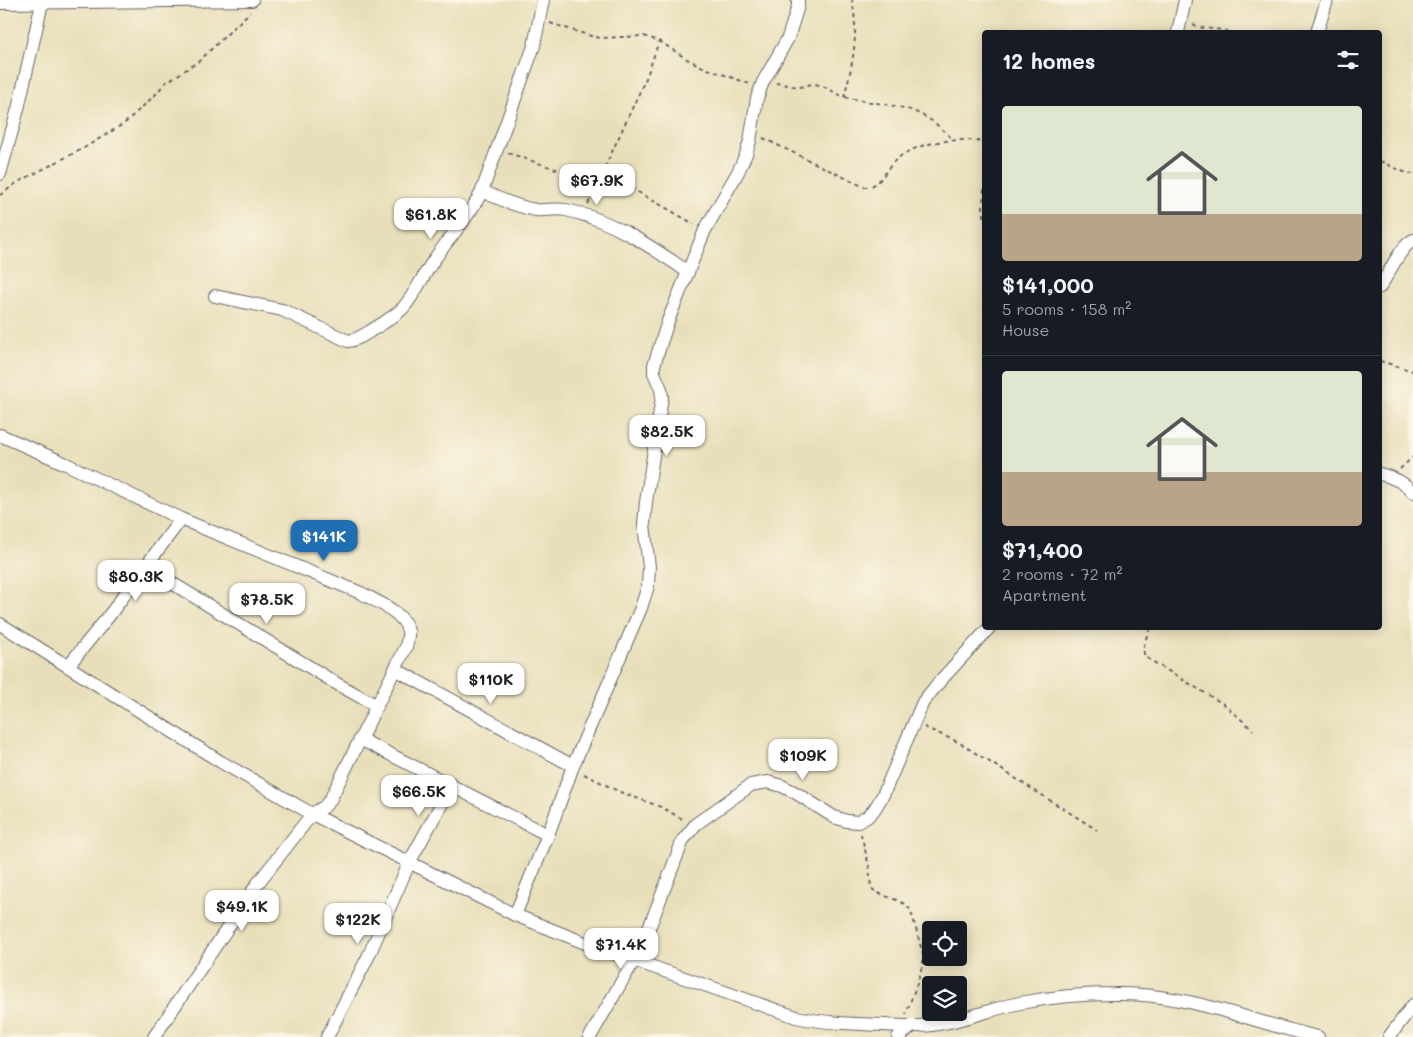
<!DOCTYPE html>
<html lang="en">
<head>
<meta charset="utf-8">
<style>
  body { margin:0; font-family:Mali,sans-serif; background:#20242c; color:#f1f3f6; height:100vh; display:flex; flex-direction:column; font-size:19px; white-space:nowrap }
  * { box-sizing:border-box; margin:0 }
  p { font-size:16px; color:#9ea1a6 }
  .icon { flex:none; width:28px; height:28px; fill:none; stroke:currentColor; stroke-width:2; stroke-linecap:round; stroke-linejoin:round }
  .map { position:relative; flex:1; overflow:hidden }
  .drawer { position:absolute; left:982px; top:30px; width:400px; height:600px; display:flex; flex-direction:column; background:#171b24; border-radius:5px; box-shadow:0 2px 12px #0003 }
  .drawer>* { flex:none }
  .tools { position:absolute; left:922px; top:921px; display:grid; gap:10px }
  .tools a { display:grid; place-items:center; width:45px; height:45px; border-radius:5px; background:#171b24; box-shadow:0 2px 12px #0003; font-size:25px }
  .price { position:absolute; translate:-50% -42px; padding:0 11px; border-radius:10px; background:#fff; color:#222; font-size:16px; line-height:32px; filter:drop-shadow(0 1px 2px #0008) }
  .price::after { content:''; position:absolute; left:50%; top:30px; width:15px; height:11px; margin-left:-8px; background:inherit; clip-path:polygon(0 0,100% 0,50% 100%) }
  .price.selected { background:#1f6fb2; color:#fff }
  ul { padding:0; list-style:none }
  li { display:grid; align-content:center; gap:10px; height:265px; padding:0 20px }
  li+li { border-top:1px solid #363941 }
  li span { display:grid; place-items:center; height:155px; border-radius:5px; color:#555 }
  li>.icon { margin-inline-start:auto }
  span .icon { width:90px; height:90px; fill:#fffc; stroke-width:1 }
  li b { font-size:21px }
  h2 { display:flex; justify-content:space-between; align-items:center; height:60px; padding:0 20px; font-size:21px }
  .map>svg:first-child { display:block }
</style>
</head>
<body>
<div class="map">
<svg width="1413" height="1037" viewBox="0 0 1413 1037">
  <rect width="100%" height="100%" fill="#fcf5e5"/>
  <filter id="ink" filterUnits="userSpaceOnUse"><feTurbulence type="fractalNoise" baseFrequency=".02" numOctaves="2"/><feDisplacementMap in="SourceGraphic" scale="10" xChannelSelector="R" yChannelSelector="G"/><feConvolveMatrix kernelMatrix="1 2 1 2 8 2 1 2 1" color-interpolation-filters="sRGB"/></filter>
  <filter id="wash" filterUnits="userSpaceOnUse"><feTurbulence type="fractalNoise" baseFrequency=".0096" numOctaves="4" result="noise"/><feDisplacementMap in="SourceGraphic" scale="20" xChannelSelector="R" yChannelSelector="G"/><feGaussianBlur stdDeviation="1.12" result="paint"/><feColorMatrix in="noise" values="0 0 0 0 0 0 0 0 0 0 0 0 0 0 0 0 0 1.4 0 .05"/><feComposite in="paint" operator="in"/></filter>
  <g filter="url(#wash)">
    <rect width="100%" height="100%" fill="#e8dfba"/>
  </g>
  <g filter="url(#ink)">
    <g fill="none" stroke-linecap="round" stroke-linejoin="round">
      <!-- minor casing -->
      <g stroke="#676467" stroke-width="14">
        <g id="minor">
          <path d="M 0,3 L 252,0"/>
          <path d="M 1178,32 L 1185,0"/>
          <path d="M 1317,32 L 1327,0"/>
          <path d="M 0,174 L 18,109 L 42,3"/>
          <path d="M 482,191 C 499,199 517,207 536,210 C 546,211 556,208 566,210 C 610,219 652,247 688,272"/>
          <path d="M 1380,287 C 1388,275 1400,247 1413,240"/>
          <path d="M 215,296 L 282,310 L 348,341 C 357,340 364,335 372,330 C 382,324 394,317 403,308 C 416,293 424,273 436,257 C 452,234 470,216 482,191 L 534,46 L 543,0"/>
          <path d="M 0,435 L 64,463 L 181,519 L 361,593 C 377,602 404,612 408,631 C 409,636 407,642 406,647 L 330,800 L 324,807 L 312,814 L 258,883 L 154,1037"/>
          <path d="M 1380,474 C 1393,477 1404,482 1413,492"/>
          <path d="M 144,566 L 339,685 L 377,706"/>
          <path d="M 0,624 L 221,762 L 312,814 L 485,900 L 515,915 L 590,945 L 796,1017 C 825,1023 853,1024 883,1025 C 899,1026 916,1027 932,1025 C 962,1021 991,1009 1020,1003 C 1051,997 1084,994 1115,994 C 1184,992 1252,1022 1318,1037"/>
          <path d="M 68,666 L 108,617 L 181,519"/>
          <path d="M 395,669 L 573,766"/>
          <path d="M 360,739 L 548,835"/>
          <path d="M 515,915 L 548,835 L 573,766 L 641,608 L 648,586 L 649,567 L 644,524 L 646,502 L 662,397 L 661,389 L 654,373 L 654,365 L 668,321 L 705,230 L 738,172 L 746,154 L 750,141 L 757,98 L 763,82 L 788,38 L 798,6 L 798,0"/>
          <path d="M 327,1037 L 368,957 L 410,861 L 452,785"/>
          <path d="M 590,1037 L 634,960 L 651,923 L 683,840 L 696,824 L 751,785 L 768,782 L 782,786 L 796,793 L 834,817 L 847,821 L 858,822 L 867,817 L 874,810 L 883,795 L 923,702 L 940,681 L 989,628"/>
          <path d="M 898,1037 L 913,1026"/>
          <path d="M 1389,1037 L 1413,1005"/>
        </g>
      </g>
      <!-- path -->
      <g stroke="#676467" stroke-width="2" stroke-dasharray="4 4" stroke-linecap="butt">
        <path d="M 550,23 L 591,36 L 600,38 L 644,36 L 659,41 L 687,59 L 705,68 L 750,84"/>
        <path d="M 1193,24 C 1204,31 1217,27 1229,32"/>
        <path d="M 776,83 C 783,84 791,86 799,87 C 804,87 808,84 814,84 C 826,85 837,96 849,98 C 895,108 918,102 953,140"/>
        <path d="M 844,97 C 853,63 859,35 852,0"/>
        <path d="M 763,138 L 864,187 C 881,188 886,167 898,158 C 920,141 959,137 985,142"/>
        <path d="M 508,153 L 598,183"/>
        <path d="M 1380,161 L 1404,172 L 1413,174"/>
        <path d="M 603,172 L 694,224"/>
        <path d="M 985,173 L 983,206 L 985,222"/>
        <path d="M 0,195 L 18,182 L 84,148 L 125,123 L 156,94 L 165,83 L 198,62 L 250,12"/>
        <path d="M 588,204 L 647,76 L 659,41"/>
        <path d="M 1380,361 L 1413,371"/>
        <path d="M 1400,469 L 1413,457"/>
        <path d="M 1150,628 C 1147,637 1141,647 1145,657 L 1225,705 L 1253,730"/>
        <path d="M 924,727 L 958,742 L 1097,830"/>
        <path d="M 584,774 L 620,792 L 661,807 L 684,820"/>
        <path d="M 861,834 L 869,866 L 871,888 C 883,899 902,897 911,911 L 924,958 L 919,978 L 906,1014"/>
      </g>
      <!-- minor -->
      <use href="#minor" stroke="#fff" stroke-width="12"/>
    </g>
  </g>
</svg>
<div class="tools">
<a><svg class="icon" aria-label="locate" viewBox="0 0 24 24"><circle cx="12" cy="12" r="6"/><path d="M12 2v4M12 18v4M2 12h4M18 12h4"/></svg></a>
<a><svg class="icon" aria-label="layers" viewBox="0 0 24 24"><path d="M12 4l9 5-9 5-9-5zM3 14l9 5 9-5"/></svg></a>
</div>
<b class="price" style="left:597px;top:206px">$67.9K</b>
<b class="price" style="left:431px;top:240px">$61.8K</b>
<b class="price" style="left:667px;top:457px">$82.5K</b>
<b class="price selected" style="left:324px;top:562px">$141K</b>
<b class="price" style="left:136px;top:602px">$80.3K</b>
<b class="price" style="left:267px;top:625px">$78.5K</b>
<b class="price" style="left:491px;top:705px">$110K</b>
<b class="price" style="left:803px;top:781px">$109K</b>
<b class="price" style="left:419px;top:817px">$66.5K</b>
<b class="price" style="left:242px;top:932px">$49.1K</b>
<b class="price" style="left:358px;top:945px">$122K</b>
<b class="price" style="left:621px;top:970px">$71.4K</b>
<section class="drawer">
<h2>12 homes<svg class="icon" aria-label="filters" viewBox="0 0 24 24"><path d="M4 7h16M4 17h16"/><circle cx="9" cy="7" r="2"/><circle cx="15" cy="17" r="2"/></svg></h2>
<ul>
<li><span style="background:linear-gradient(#dfe7d0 70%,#b9a48a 0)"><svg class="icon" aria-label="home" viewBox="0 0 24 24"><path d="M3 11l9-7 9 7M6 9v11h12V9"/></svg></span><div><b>$141,000</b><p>5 rooms · 158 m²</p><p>House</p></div></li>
<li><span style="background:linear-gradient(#dfe7d0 65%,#b9a48a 0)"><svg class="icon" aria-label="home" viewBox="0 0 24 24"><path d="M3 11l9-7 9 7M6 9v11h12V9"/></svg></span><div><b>$71,400</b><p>2 rooms · 72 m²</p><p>Apartment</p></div></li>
</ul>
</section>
</div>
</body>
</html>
